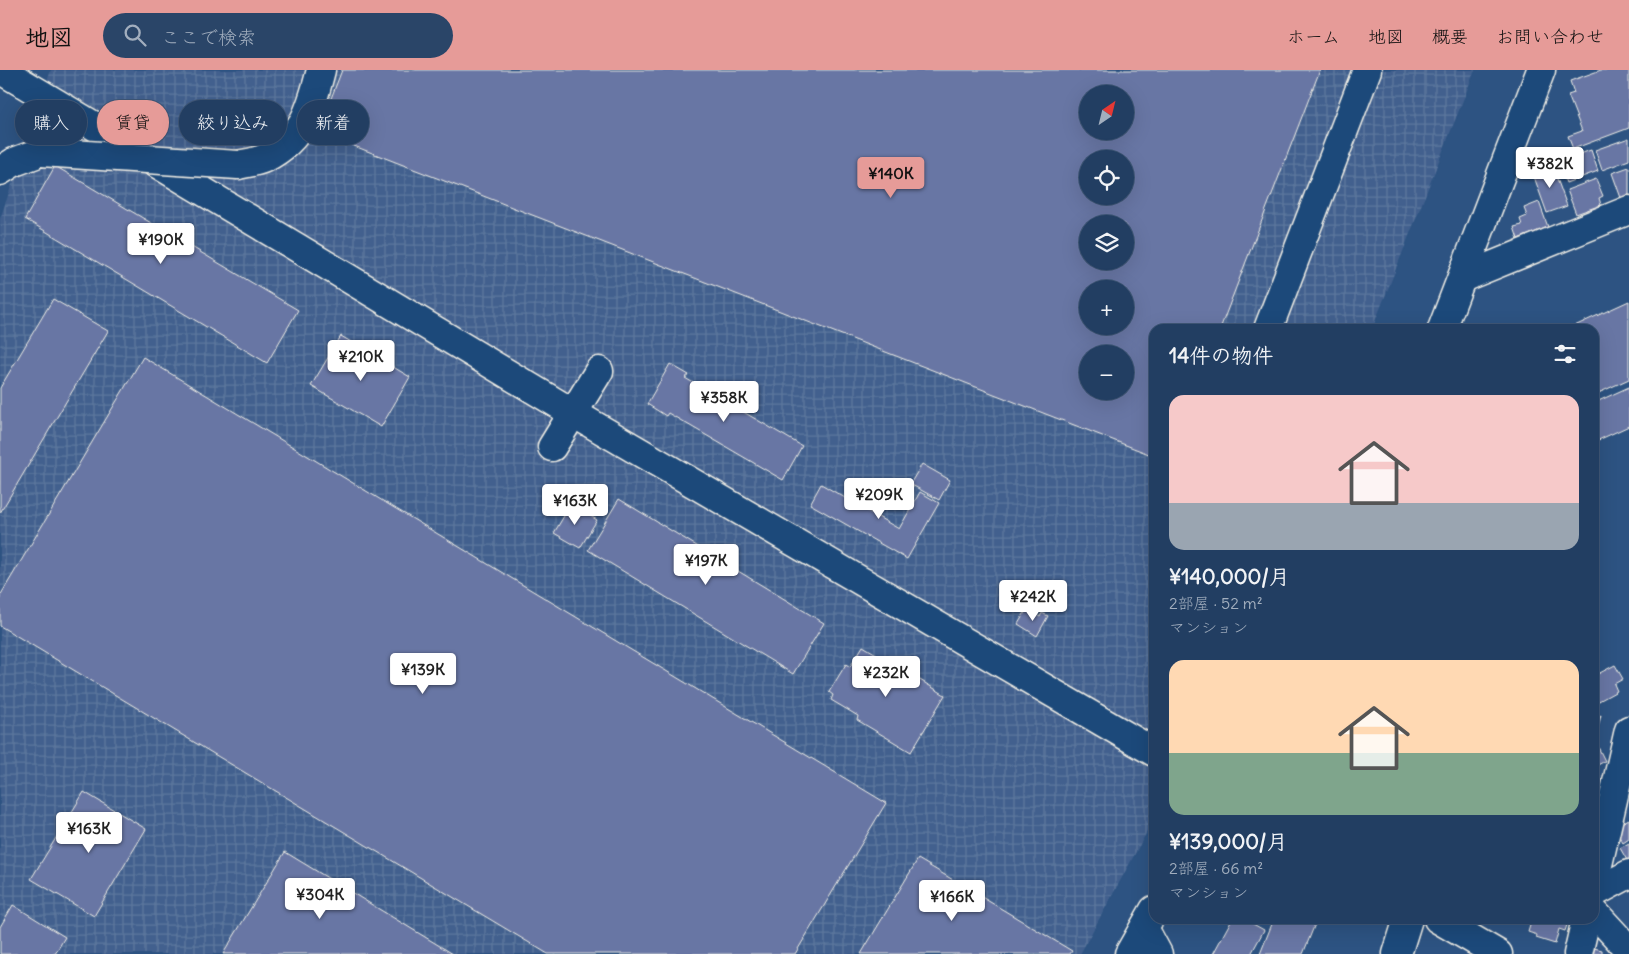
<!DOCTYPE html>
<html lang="ja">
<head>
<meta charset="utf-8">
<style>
  body { margin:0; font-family:Delius,"Klee One",sans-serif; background:#2a4568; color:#f1f3f6; height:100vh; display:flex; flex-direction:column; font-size:19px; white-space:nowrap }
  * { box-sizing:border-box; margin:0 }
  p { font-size:16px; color:#a2aebe }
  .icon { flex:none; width:28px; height:28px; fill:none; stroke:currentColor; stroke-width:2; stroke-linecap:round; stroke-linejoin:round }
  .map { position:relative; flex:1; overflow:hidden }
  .details { position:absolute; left:1149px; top:254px; width:450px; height:600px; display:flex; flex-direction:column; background:#223e62; border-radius:15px; box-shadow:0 5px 20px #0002,0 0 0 1px #3f5777 }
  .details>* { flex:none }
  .top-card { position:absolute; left:15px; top:30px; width:475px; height:45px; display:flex; gap:10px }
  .needle { width:32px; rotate:35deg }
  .tools { position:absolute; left:1079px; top:15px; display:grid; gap:10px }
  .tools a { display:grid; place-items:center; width:55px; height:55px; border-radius:50%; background:#223e62; box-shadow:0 5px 20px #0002,0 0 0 1px #3f5777; font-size:25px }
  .price { position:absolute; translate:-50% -42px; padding:0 11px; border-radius:5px; background:#fff; color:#222; font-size:16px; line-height:32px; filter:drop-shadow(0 1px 2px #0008) }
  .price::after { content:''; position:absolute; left:50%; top:30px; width:15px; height:11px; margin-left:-8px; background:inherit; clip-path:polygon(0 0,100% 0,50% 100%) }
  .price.current { background:#e69b98; color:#111 }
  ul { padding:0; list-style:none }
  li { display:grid; align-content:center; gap:10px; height:265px; padding:0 20px }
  li span { display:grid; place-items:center; height:155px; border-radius:15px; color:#555 }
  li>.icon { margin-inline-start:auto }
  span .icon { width:90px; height:90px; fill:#fffc; stroke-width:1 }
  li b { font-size:21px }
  h2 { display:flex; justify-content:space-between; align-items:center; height:60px; padding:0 20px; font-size:21px }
  .chip { padding:0 18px; border-radius:22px; background:#223e62; box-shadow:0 5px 20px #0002,0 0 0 1px #3f5777; font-size:18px; line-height:45px }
  .chip.current { background:#e69b98; color:#111 }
  header { display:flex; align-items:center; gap:30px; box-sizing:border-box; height:70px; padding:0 25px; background:#e69b98; color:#111 }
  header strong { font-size:24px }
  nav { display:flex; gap:28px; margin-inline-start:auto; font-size:18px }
  .search { width:350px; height:45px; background:#2a4568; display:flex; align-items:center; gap:12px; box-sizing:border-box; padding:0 18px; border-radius:28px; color:#a2aebe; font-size:19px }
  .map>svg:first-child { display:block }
</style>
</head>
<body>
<header>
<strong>地図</strong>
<div class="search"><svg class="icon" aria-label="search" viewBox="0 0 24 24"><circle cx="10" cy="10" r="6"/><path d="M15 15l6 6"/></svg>ここで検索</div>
<nav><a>ホーム</a><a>地図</a><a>概要</a><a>お問い合わせ</a></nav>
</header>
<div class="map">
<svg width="1629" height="884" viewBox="0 0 1629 884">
  <defs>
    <pattern id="industrial-grid" width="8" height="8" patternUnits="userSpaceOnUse" patternTransform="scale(1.25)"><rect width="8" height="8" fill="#42618e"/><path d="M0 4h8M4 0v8" fill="none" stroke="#5e789e"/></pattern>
  </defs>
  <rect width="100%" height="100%" fill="#2d5382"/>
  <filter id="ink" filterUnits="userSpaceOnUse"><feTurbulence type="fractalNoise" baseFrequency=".02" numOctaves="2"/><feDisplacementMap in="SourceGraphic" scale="10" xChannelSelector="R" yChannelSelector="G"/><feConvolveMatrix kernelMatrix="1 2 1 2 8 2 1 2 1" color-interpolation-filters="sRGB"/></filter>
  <g filter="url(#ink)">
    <!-- industrial -->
    <path fill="url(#industrial-grid)" fill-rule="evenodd" d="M 51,0 L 1475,0 L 1372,259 L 1154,259 L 1154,749 L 1080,884 L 0,884 L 0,149 ZM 1088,24 L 1125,24 L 1125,61 L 1088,61 ZM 1088,89 L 1125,89 L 1125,126 L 1088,126 ZM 1088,154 L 1125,154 L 1125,191 L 1088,191 ZM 1088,219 L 1125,219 L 1125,256 L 1088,256 ZM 1088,284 L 1125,284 L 1125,321 L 1088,321 Z"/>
    <!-- building -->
    <g fill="#6776a4" stroke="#f4f1e8" fill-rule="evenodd">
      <path d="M 342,0 L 1320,0 L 1220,259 L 1154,259 L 1154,386 L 318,62 ZM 1088,24 L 1125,24 L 1125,61 L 1088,61 ZM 1088,89 L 1125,89 L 1125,126 L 1088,126 ZM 1088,154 L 1125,154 L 1125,191 L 1088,191 ZM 1088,219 L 1125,219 L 1125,256 L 1088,256 ZM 1088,284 L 1125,284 L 1125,321 L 1088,321 Z"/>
      <path d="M 1601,0 L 1629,0 L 1629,58 L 1573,79 L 1568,66 L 1582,61 L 1568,25 L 1574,23 L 1570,11 Z"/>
      <path d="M 1629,68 L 1629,90 L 1602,100 L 1595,80 Z"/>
      <path d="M 1591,80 L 1598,101 L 1566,113 L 1558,92 Z"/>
      <path d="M 1552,95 L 1567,136 L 1547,143 L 1533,104 L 1537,103 L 1536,100 Z"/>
      <path d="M 55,96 L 298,240 L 267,293 L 25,149 Z"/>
      <path d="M 1629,97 L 1629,125 L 1621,128 L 1612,103 Z"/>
      <path d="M 1596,109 L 1603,126 L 1599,128 L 1601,135 L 1576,144 L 1567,120 Z"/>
      <path d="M 1539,132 L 1548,157 L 1518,169 L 1514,157 L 1522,155 L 1520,149 L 1527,146 L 1524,138 Z"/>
      <path d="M 53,229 L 108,261 L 0,443 L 0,318 Z"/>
      <path d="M 1629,231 L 1629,309 L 1594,325 L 1594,259 L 1568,259 Z"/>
      <path d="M 341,266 L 410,307 L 381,357 L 311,316 Z"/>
      <path d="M 143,287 L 886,733 L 795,884 L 548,884 L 0,556 L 0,526 Z"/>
      <path d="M 670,294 L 689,305 L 685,308 L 802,376 L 783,410 L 668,343 L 666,346 L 647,334 Z"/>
      <path d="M 1629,317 L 1629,356 L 1594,372 L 1594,333 Z"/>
      <path d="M 922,394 L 950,410 L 939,430 L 910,414 Z"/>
      <path d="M 821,414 L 899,459 L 920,422 L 939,433 L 907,489 L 810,434 Z"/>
      <path d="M 619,429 L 824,553 L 793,604 L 588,480 Z"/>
      <path d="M 571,434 L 597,450 L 580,478 L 554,463 Z"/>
      <path d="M 1027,539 L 1040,547 L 1042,543 L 1048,546 L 1037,566 L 1018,554 Z"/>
      <path d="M 863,576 L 945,625 L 911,682 L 857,650 L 858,646 L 831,630 L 833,625 L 829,622 L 846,594 L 850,597 Z"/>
      <path d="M 1615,595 L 1623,609 L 1614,614 L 1617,621 L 1597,632 L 1594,626 L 1594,606 Z"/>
      <path d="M 1601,645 L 1595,671 L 1605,691 L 1594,697 L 1594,649 Z"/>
      <path d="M 84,722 L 146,759 L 94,846 L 31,809 Z"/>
      <path d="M 1629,749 L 1629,769 L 1623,773 L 1617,763 L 1621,760 L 1618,755 Z"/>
      <path d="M 1629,773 L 1629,791 L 1628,792 L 1620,778 Z"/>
      <path d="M 285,782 L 453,884 L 223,884 Z"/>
      <path d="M 918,789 L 1072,881 L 1070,884 L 861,884 Z"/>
      <path d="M 13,835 L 65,867 L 55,884 L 0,884 L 0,857 Z"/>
      <path d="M 1232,849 L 1244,849 L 1264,860 L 1251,884 L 1213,884 Z"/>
      <path d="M 1274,849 L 1317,849 L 1303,884 L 1260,884 Z"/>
      <path d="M 1532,849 L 1557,849 L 1568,852 L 1565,861 L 1559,859 L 1555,874 L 1536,868 L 1537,865 L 1528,862 Z"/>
      <path d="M 1594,878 L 1602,880 L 1602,884 L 1593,884 Z"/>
    </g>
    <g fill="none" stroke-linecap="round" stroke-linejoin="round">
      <!-- minor casing -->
      <g stroke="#f4f1e8" stroke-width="31">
        <g id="minor">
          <path d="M 1,0 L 573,343 L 1154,682"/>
          <path d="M 238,95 C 247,93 257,92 265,88 C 303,69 311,39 321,0"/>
          <path d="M 0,101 L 14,92 L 41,82"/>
          <path d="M 1462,208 L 1629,140"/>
          <path d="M 1268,259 L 1367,0"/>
          <path d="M 1442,259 L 1541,0"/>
          <path d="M 552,377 L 599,301"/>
          <path d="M 1594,812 L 1629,660"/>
          <path d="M 1594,823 L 1629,804"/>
          <path d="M 1594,842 L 1629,880"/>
          <path d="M 1438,849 L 1498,884"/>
          <path d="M 1144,858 L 1158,884"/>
          <path d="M 1129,884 L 1154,840"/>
          <path d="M 1397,884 L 1408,849"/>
          <path d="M 1578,884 L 1586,849"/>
        </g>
      </g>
      <!-- minor -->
      <use href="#minor" stroke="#1f4a7a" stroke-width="28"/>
      <!-- minor-bridge casing -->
      <g stroke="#f4f1e8" stroke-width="31" stroke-linecap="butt">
        <path id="minor-bridge" d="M 41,82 L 238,95"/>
      </g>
      <!-- minor-bridge -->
      <use href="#minor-bridge" stroke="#1f4a7a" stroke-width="28"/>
    </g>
  </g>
</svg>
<div class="tools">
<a><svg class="needle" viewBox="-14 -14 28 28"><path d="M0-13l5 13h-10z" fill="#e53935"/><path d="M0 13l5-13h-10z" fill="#a2aebe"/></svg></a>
<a><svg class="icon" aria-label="locate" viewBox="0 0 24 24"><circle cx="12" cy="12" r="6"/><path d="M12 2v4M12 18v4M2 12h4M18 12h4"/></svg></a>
<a><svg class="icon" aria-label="layers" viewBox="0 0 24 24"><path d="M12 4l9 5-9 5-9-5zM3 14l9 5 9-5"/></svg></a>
<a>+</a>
<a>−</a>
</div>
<b class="price" style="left:1550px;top:119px">¥382K</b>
<b class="price current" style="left:891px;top:129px">¥140K</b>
<b class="price" style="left:161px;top:195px">¥190K</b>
<b class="price" style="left:361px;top:312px">¥210K</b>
<b class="price" style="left:724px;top:353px">¥358K</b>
<b class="price" style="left:879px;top:450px">¥209K</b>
<b class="price" style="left:575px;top:456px">¥163K</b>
<b class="price" style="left:706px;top:516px">¥197K</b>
<b class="price" style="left:1033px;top:552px">¥242K</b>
<b class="price" style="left:423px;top:625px">¥139K</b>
<b class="price" style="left:886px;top:628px">¥232K</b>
<b class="price" style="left:89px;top:784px">¥163K</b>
<b class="price" style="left:320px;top:850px">¥304K</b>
<b class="price" style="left:952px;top:852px">¥166K</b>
<div class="top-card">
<a class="chip">購入</a>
<a class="chip current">賃貸</a>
<a class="chip">絞り込み</a>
<a class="chip">新着</a>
</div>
<section class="details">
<h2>14件の物件<svg class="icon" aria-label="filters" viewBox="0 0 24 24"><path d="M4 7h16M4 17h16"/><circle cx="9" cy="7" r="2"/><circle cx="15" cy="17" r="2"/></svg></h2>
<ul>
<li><span style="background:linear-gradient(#f6c9c9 70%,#9aa5b1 0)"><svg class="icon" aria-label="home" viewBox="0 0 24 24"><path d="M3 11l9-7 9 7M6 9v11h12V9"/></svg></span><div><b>¥140,000/月</b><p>2部屋 · 52 m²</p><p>マンション</p></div></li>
<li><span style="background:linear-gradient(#ffd9b3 60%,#7fa58c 0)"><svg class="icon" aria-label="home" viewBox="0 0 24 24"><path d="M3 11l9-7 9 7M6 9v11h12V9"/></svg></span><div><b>¥139,000/月</b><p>2部屋 · 66 m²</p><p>マンション</p></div></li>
</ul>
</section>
</div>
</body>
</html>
